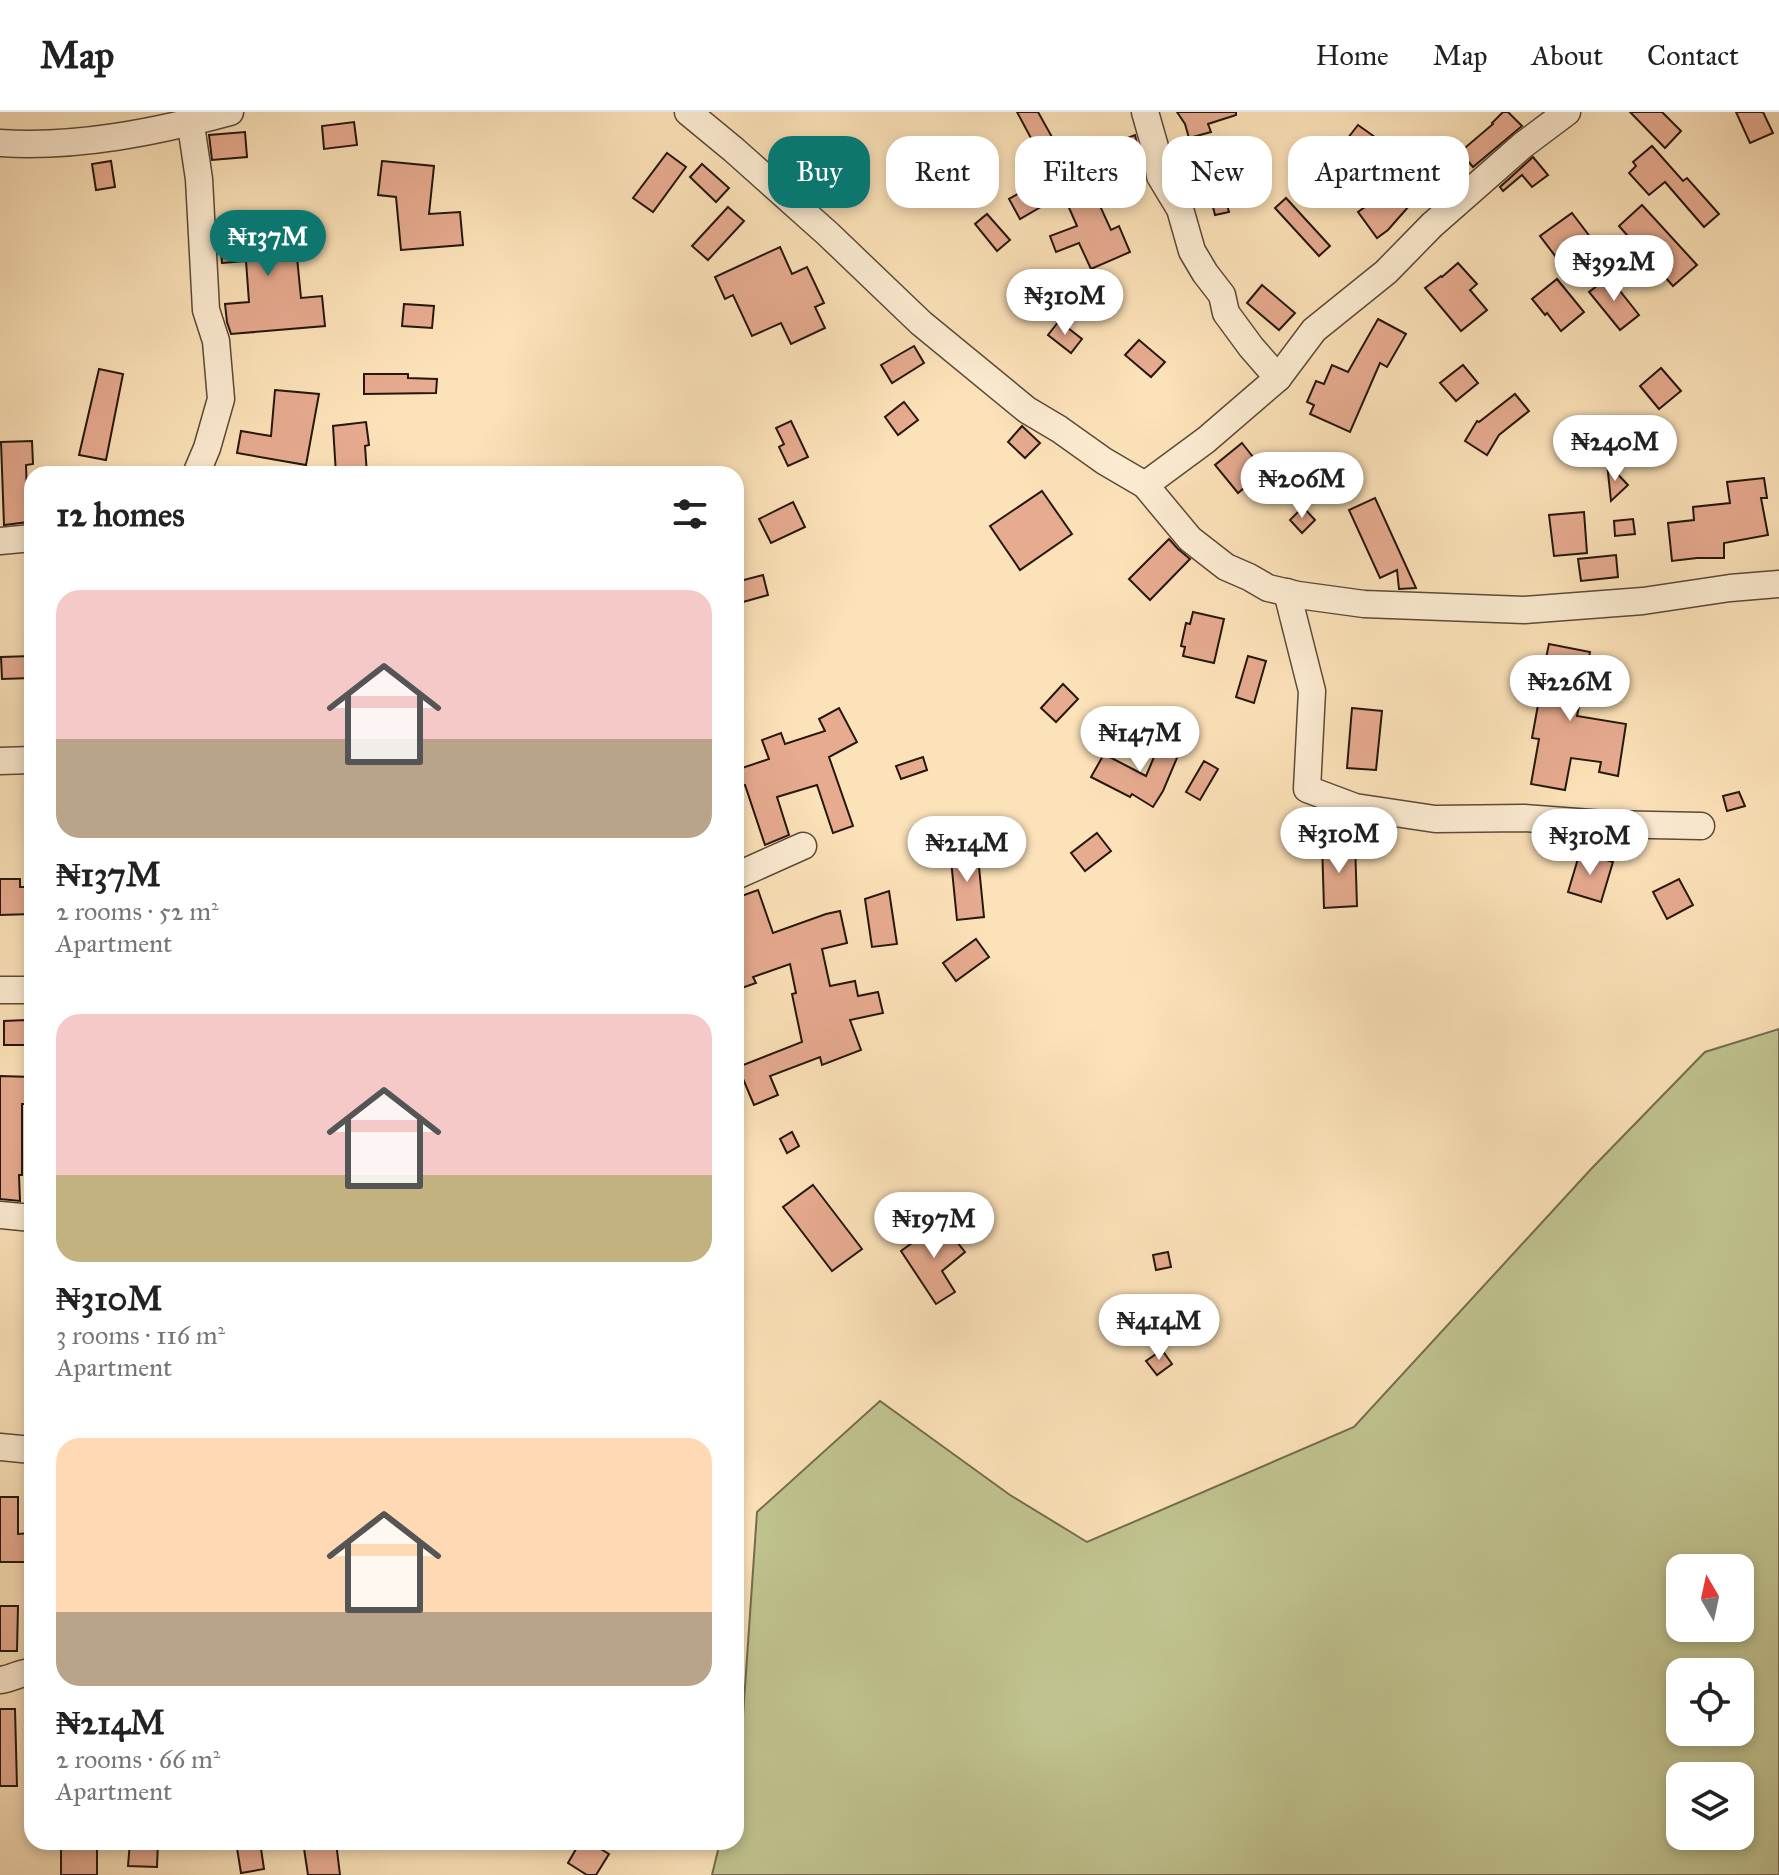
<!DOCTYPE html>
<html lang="en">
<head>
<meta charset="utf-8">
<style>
  body { margin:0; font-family:"IM FELL Great Primer",serif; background:#f6f6f6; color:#222; height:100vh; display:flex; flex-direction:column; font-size:30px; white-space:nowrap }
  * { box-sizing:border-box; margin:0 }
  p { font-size:26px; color:#767676 }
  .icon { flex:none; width:44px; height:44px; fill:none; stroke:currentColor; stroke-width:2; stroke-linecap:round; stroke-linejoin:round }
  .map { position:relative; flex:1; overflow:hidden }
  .panel { position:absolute; left:24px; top:354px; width:720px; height:1384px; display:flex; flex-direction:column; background:#fff; border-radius:24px; box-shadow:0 4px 12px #0003 }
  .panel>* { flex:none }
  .hud { position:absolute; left:768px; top:24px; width:760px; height:72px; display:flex; gap:16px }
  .needle { width:52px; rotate:351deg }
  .buttons { position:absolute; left:1666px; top:1442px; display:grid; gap:16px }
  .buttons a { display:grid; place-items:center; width:88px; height:88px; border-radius:16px; background:#fff; box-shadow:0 4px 12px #0003; font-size:40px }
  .price { position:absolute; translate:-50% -68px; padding:0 18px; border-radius:28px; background:#fff; color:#222; font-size:26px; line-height:52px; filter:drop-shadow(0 2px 4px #0008) }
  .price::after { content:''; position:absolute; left:50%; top:48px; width:24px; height:18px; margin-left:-12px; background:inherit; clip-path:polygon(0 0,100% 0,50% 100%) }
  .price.selected { background:#0f766e; color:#fff }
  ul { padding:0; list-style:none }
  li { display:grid; align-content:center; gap:16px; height:424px; padding:0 32px }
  li span { display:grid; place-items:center; height:248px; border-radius:24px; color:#555 }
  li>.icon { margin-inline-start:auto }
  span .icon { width:144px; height:144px; fill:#fffc; stroke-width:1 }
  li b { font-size:34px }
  h2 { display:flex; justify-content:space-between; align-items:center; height:96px; padding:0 32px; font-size:34px }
  .pill { padding:0 28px; border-radius:24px; background:#fff; box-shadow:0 4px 12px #0003; font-size:28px; line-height:72px }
  .pill.selected { background:#0f766e; color:#fff }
  header { display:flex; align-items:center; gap:48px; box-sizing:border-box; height:112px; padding:0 40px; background:#fff; border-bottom:2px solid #e0e0e0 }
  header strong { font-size:38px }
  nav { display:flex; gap:44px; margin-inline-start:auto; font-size:28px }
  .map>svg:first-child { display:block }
</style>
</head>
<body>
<header>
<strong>Map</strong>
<nav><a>Home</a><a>Map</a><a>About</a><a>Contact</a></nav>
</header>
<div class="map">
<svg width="1779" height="1763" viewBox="0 0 1779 1763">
  <rect width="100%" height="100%" fill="#fce2b9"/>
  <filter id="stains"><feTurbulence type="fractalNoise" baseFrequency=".0025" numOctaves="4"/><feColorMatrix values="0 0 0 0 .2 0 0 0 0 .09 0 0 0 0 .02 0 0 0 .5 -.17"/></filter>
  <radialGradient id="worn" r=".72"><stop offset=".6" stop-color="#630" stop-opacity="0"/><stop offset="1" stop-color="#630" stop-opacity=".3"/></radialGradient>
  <!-- green -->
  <path fill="#c0c38f" stroke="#736d4e" stroke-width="2" fill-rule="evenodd" d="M 1779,917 L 1779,1763 L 712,1763 L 720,1730 L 736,1730 L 736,1664 L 740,1648 L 757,1400 L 880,1289 L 1010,1383 L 1087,1430 L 1354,1315 L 1592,1056 L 1705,940 ZM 1680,1456 L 1740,1456 L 1740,1516 L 1680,1516 ZM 1680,1560 L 1740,1560 L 1740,1620 L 1680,1620 ZM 1680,1664 L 1740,1664 L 1740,1724 L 1680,1724 Z"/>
  <!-- building -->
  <g fill="#e7ab90" stroke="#26170d" stroke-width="2">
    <path d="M 1017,0 L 1038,0 L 1057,34 L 1071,28 L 1080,52 L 1082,53 L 1106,41 L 1104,35 L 1135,23 L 1141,48 L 1089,70 L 1111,118 L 1119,114 L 1130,140 L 1091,157 L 1079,131 L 1056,140 L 1050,124 L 1077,114 L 1063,82 L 1020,107 L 1009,87 L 1028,76 L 1016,54 L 1039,41 Z"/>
    <path d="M 1177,0 L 1236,0 L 1236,3 L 1208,12 L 1211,20 L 1189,26 L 1185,12 Z"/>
    <path d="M 1503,0 L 1508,0 L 1522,14 L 1473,55 L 1460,40 L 1493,12 L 1492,11 Z"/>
    <path d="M 1630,0 L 1662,0 L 1681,19 L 1665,36 Z"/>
    <path d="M 1736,0 L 1763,0 L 1773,21 L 1750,31 Z"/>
    <path d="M 354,10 L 357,33 L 324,37 L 322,14 Z"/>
    <path d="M 1358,13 L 1379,28 L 1366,47 L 1344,31 Z"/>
    <path d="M 245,20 L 247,45 L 212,48 L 209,23 Z"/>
    <path d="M 964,30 L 976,48 L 949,65 L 938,47 Z"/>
    <path d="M 1652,34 L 1683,69 L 1687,66 L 1719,102 L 1704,115 L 1665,70 L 1649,83 L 1629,61 L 1636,54 L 1633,50 Z"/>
    <path d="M 1409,35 L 1438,61 L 1388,118 L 1377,126 L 1358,100 L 1379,85 L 1371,78 Z"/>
    <path d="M 667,41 L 686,55 L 653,100 L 633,86 Z"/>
    <path d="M 1533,45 L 1548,63 L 1532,75 L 1522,63 L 1503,79 L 1500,75 Z"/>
    <path d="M 111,49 L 115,75 L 96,78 L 92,52 Z"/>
    <path d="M 382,49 L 434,54 L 429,102 L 460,100 L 463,133 L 401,138 L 396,85 L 378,83 Z"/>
    <path d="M 702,52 L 729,76 L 716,90 L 690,65 Z"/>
    <path d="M 1222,75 L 1229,100 L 1215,103 L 1209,79 Z"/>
    <path d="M 1286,86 L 1330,134 L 1319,144 L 1275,96 Z"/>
    <path d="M 1642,93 L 1697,153 L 1673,174 L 1640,137 L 1609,162 L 1597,147 L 1627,123 L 1619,114 Z"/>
    <path d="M 728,95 L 744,109 L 708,148 L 692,134 Z"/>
    <path d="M 1572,101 L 1591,126 L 1559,149 L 1540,124 Z"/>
    <path d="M 987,102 L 1010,128 L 997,139 L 975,112 Z"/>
    <path d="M 293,105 L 301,186 L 322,184 L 325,214 L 231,222 L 227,210 L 225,192 L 249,190 L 246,149 L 222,151 L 219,113 Z"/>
    <path d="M 780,135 L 792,162 L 807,155 L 824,191 L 815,195 L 825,216 L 791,232 L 781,211 L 752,224 L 733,183 L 725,187 L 715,165 Z"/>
    <path d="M 1458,151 L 1477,172 L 1470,178 L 1487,198 L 1461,219 L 1425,176 L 1441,164 L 1442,165 Z"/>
    <path d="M 1609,165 L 1639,203 L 1620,218 L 1589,180 Z"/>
    <path d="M 1557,167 L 1584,200 L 1561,219 L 1547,201 L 1545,203 L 1532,187 Z"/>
    <path d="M 1262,173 L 1295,201 L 1279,218 L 1247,191 Z"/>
    <path d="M 404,192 L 434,194 L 432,216 L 402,214 Z"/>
    <path d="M 1378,207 L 1406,222 L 1387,255 L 1380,251 L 1350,320 L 1310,302 L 1314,293 L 1307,290 L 1316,269 L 1324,272 L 1332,253 L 1348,260 Z"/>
    <path d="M 1059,209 L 1082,227 L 1071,241 L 1048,223 Z"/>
    <path d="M 1139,228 L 1165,250 L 1151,265 L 1125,243 Z"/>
    <path d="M 914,234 L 924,251 L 892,271 L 881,253 Z"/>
    <path d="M 1463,253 L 1478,271 L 1456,289 L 1440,271 Z"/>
    <path d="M 1661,256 L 1681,279 L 1659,297 L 1640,274 Z"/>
    <path d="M 99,257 L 123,262 L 106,348 L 79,343 Z"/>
    <path d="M 364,262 L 408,262 L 408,266 L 437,267 L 436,281 L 364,282 Z"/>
    <path d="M 275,278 L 319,282 L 306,353 L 237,341 L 241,319 L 271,324 Z"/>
    <path d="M 1515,282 L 1529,299 L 1499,323 L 1487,343 L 1465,329 L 1477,309 L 1479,310 Z"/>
    <path d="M 904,290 L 918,308 L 898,323 L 885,305 Z"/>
    <path d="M 791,309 L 808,345 L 788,354 L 779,335 L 784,332 L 776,316 Z"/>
    <path d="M 366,310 L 369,333 L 365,334 L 367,362 L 336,362 L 333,314 Z"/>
    <path d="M 1022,314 L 1040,331 L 1025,346 L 1008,330 Z"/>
    <path d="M 32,329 L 33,352 L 26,353 L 28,410 L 4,413 L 1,330 Z"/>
    <path d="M 1242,331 L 1264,359 L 1238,381 L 1215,353 Z"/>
    <path d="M 1607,351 L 1628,373 L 1611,389 Z"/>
    <path d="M 1764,366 L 1767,386 L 1761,386 L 1768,423 L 1724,431 L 1724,446 L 1697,446 L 1672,449 L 1668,411 L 1694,408 L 1693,395 L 1730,391 L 1727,370 Z"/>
    <path d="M 1042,379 L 1072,422 L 1020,458 L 990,414 Z"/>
    <path d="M 1375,386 L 1406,454 L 1416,476 L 1399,477 L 1397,458 L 1380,466 L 1349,398 Z"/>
    <path d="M 793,390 L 805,415 L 771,431 L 759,407 Z"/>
    <path d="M 1303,395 L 1315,408 L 1302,421 L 1290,408 Z"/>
    <path d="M 1584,400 L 1587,441 L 1554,444 L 1549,403 Z"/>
    <path d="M 1633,407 L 1635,422 L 1615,424 L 1614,409 Z"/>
    <path d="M 1169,427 L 1178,437 L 1190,447 L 1150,488 L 1129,467 Z"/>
    <path d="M 1616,443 L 1618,465 L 1581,469 L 1578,447 Z"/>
    <path d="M 763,463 L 768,483 L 736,492 L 736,470 Z"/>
    <path d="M 1193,500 L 1224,507 L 1214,551 L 1183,544 L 1185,535 L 1181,534 L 1186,511 L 1190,512 Z"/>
    <path d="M 1549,532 L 1590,540 L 1577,604 L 1626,612 L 1618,664 L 1599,660 L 1601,650 L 1571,646 L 1565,678 L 1531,672 L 1539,627 L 1532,626 L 1538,593 L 1536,593 Z"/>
    <path d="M 32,544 L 32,566 L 2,567 L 1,545 Z"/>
    <path d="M 1248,544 L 1266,549 L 1254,591 L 1236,585 Z"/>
    <path d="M 1063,572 L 1078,587 L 1056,610 L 1041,596 Z"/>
    <path d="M 839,596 L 857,630 L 829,645 L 853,714 L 833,721 L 817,673 L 777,685 L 789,723 L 765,733 L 745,673 L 736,676 L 736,658 L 769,647 L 762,628 L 781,621 L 785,632 L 825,619 L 819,607 Z"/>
    <path d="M 1352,596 L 1382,599 L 1376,658 L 1347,656 Z"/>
    <path d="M 1162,626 L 1182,634 L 1163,679 L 1153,695 L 1132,682 L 1130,685 L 1091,665 L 1104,642 L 1146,664 Z"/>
    <path d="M 923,645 L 927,658 L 901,667 L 896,654 Z"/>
    <path d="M 1204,649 L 1218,657 L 1200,688 L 1186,680 Z"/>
    <path d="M 1739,680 L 1745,694 L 1727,699 L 1723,684 Z"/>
    <path d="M 1097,721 L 1111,739 L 1085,759 L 1071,741 Z"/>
    <path d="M 1355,730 L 1357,794 L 1324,796 L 1322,731 Z"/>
    <path d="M 977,735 L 984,805 L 957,808 L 950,738 Z"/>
    <path d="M 1580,740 L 1613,750 L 1601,790 L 1568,780 Z"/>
    <path d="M 0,767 L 20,767 L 20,775 L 32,775 L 32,802 L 0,803 Z"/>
    <path d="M 1679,767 L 1693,793 L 1667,807 L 1653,780 Z"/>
    <path d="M 758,778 L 773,821 L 826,802 L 840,799 L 847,831 L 822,837 L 830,874 L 855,869 L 858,884 L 878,880 L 883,901 L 850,908 L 861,938 L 822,953 L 820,945 L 770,964 L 778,983 L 754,993 L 738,955 L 802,930 L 792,882 L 796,881 L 790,852 L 753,865 L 756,871 L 739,877 L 736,868 L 736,786 Z"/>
    <path d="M 889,779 L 897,832 L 872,835 L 865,787 Z"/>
    <path d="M 976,827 L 989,845 L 956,869 L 943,851 Z"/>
    <path d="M 26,908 L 26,933 L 4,933 L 4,909 Z"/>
    <path d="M 0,964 L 32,965 L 32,992 L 22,992 L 22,1063 L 19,1063 L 20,1089 L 0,1087 Z"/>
    <path d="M 792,1020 L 799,1034 L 787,1041 L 780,1027 Z"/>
    <path d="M 813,1073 L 862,1137 L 832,1159 L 783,1095 Z"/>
    <path d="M 941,1110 L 965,1140 L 942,1159 L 955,1180 L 936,1192 L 901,1139 Z"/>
    <path d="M 1168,1140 L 1171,1155 L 1156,1158 L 1153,1143 Z"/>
    <path d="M 1162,1238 L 1172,1252 L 1157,1263 L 1146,1249 Z"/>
    <path d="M 0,1385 L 18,1385 L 18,1422 L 32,1421 L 32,1450 L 0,1450 Z"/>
    <path d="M 0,1494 L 18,1494 L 17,1539 L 0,1539 Z"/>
    <path d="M 0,1597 L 15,1597 L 17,1674 L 0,1674 Z"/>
    <rect x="61" y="1730" width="36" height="33"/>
    <path d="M 130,1730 L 158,1730 L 157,1755 L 128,1754 Z"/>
    <path d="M 236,1730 L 260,1730 L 264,1757 L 241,1761 Z"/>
    <path d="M 303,1730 L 336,1730 L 340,1763 L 308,1763 Z"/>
    <path d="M 580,1730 L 589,1730 L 609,1742 L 596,1763 L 587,1763 L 568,1751 Z"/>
  </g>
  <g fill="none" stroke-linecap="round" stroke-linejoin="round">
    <!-- minor casing -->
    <g stroke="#5c4a38" stroke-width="29">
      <g id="minor">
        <path d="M 189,0 L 199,67 L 206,198 L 216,229 L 221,287 L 207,336 L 196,362"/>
        <path d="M 688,0 L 734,38 L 828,122 L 921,211 L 1027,298 L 1059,317 L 1104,349 L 1145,373 L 1190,427 L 1226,455 L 1249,465 L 1268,476 L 1298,483 L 1364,492 L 1524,498 L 1643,489 L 1730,476 L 1779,472"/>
        <path d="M 1145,0 L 1155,35 L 1160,64 L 1180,97 L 1192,139 L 1205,161 L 1222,183 L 1226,201 L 1251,235 L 1278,266"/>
        <path d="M 0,31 C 77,36 156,20 230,0"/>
        <path d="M 1145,373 L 1206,328 L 1278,266 L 1314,218 L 1386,160 L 1432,113 L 1523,33 L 1567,0"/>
        <path d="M 0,429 L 32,426"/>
        <path d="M 1287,480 L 1312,579 L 1307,677 L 1355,695 L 1435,707 L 1524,706 L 1604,712 L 1701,714"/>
        <path d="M 0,649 L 32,648"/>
        <path d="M 736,764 L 803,734"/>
        <path d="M 0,878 L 32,878"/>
        <path d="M 0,1103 L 32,1106"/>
        <path d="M 0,1335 L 32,1338"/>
        <path d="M 0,1568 C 11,1567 21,1560 32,1560"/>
      </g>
    </g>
    <!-- minor -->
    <use href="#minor" stroke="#fdecd2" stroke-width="26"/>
  </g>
  <rect width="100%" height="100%" filter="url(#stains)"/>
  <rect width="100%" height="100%" fill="url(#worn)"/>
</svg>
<div class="buttons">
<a><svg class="needle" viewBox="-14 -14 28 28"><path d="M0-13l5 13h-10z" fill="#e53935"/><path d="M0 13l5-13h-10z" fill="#767676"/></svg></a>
<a><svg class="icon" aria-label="locate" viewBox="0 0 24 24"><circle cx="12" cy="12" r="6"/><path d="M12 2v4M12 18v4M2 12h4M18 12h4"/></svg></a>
<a><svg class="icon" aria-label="layers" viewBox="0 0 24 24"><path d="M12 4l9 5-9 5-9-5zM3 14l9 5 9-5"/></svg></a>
</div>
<b class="price selected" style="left:268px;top:166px">₦137M</b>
<b class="price" style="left:1614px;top:191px">₦392M</b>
<b class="price" style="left:1065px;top:225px">₦310M</b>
<b class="price" style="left:1615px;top:371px">₦240M</b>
<b class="price" style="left:1302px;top:408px">₦206M</b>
<b class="price" style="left:1570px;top:611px">₦226M</b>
<b class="price" style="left:1140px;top:662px">₦147M</b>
<b class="price" style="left:1339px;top:763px">₦310M</b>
<b class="price" style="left:1590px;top:765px">₦310M</b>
<b class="price" style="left:967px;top:772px">₦214M</b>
<b class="price" style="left:934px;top:1148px">₦197M</b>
<b class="price" style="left:1159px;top:1250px">₦414M</b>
<div class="hud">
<a class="pill selected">Buy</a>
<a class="pill">Rent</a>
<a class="pill">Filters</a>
<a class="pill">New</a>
<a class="pill">Apartment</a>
</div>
<section class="panel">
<h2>12 homes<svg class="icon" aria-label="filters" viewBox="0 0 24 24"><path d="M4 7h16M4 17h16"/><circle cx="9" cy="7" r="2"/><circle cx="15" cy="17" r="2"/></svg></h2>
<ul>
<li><span style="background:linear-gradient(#f6c9c9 60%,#b9a48a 0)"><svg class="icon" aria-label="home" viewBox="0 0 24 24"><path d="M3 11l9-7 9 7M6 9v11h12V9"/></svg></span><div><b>₦137M</b><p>2 rooms · 52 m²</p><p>Apartment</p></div></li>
<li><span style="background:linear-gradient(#f6c9c9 65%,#c2b280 0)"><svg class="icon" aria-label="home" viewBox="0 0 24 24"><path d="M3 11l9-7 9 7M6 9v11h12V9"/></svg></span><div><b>₦310M</b><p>3 rooms · 116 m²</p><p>Apartment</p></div></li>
<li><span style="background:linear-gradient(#ffd9b3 70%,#b9a48a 0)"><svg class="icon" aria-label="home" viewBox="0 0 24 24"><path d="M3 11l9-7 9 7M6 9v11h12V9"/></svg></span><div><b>₦214M</b><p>2 rooms · 66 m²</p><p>Apartment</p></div></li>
</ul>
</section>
</div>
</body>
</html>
